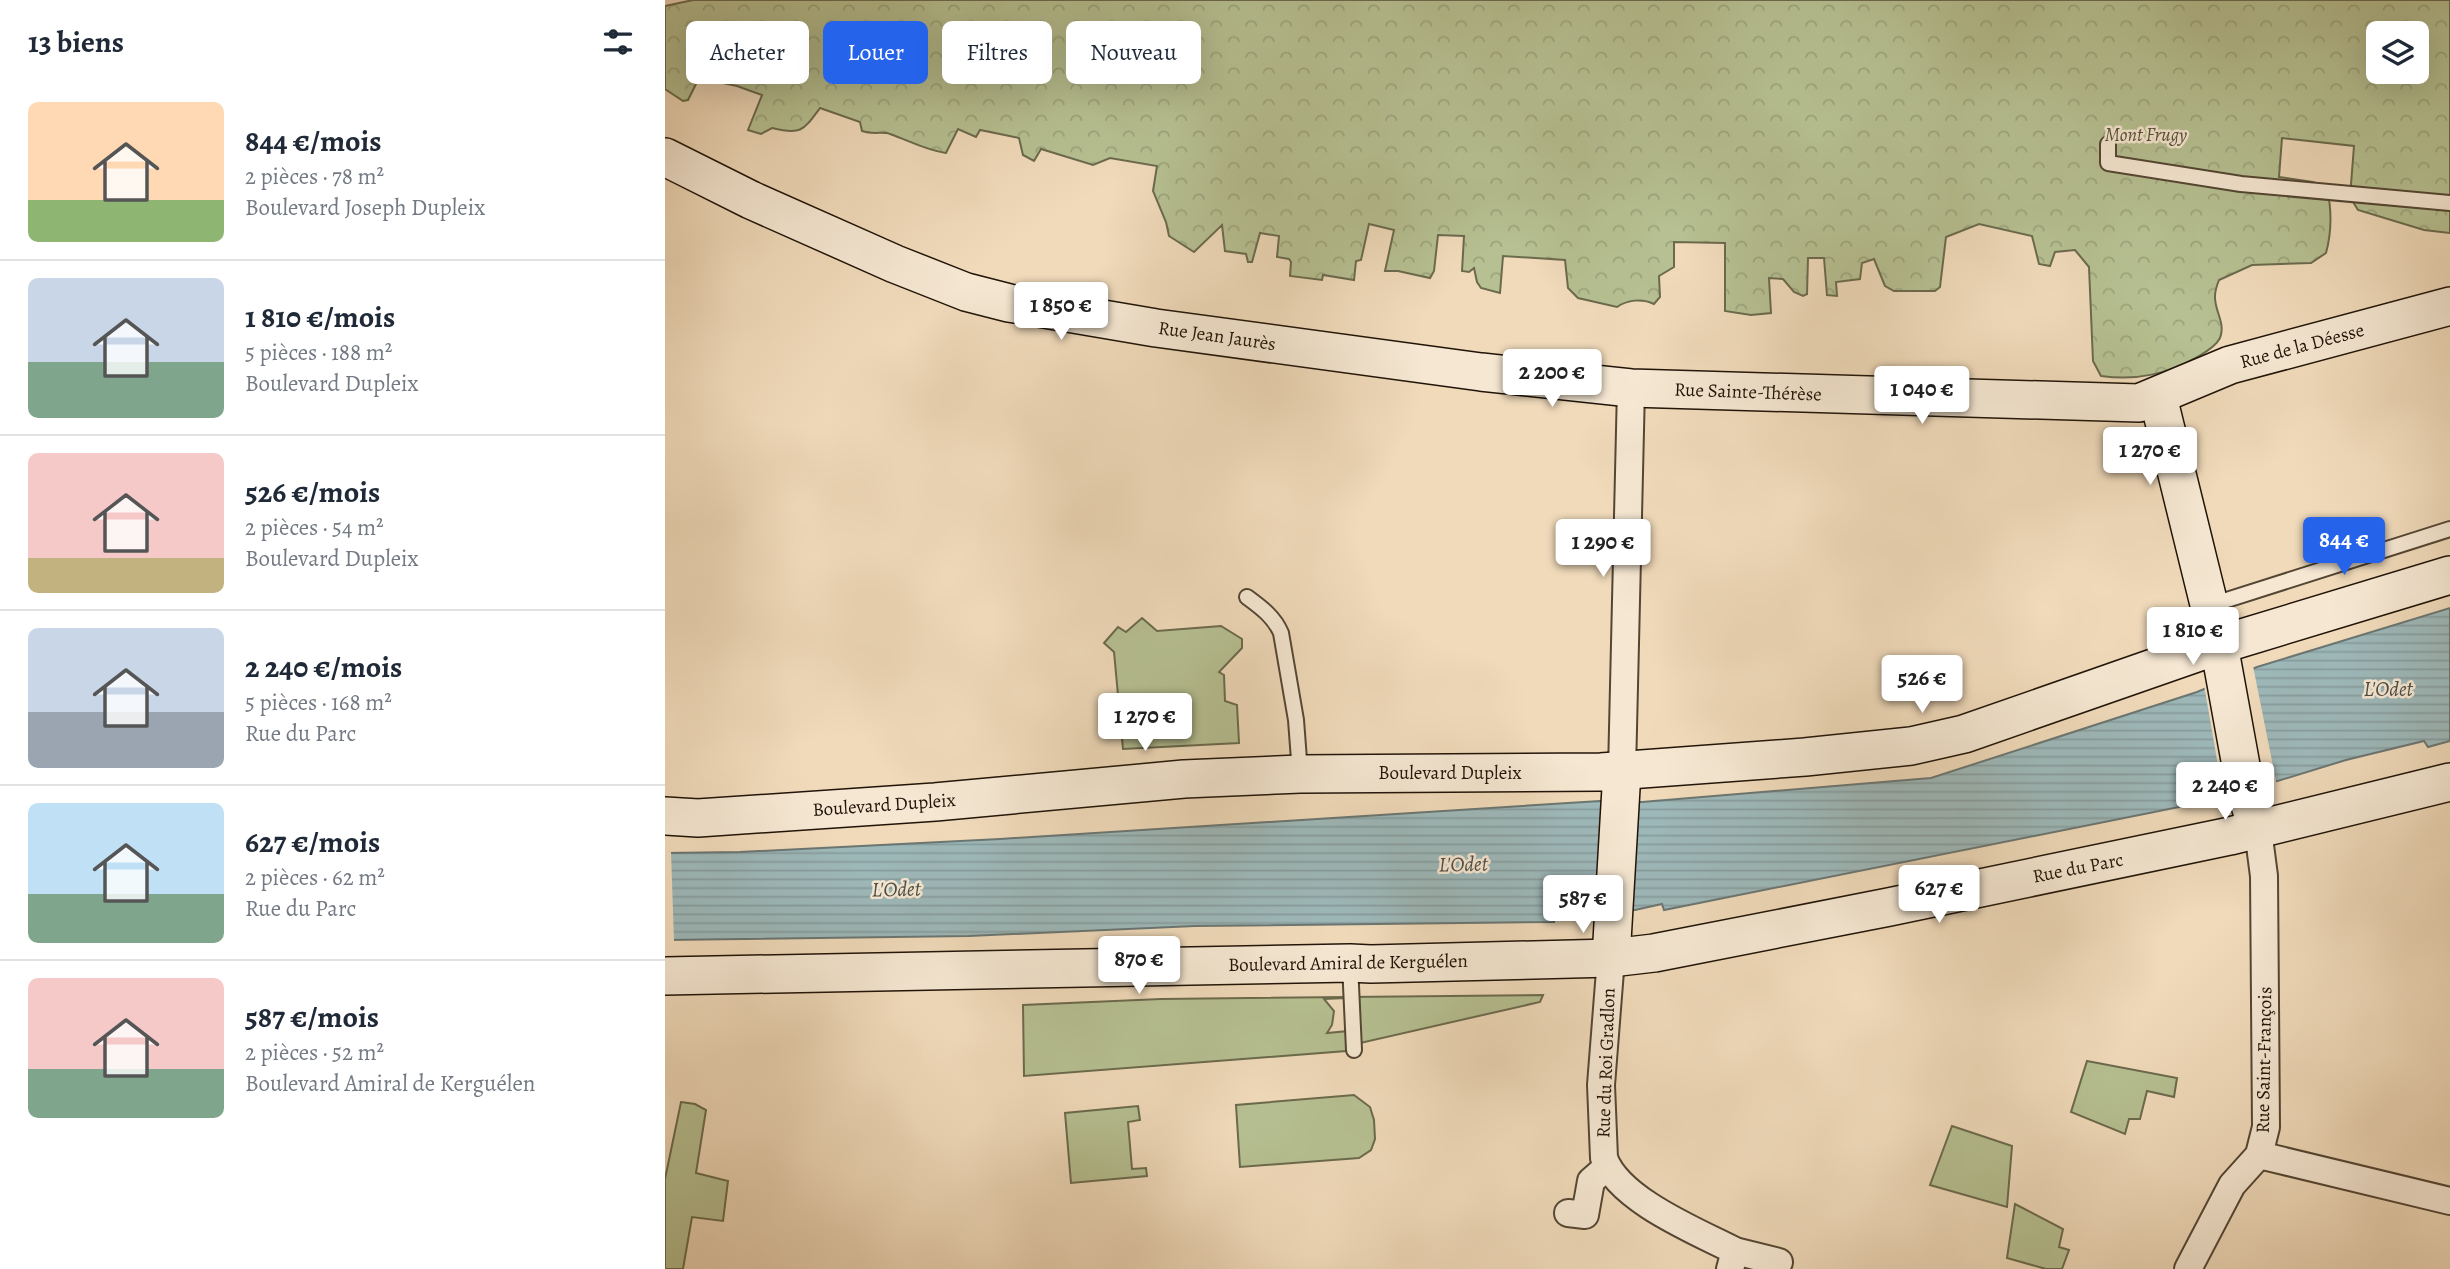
<!DOCTYPE html>
<html lang="fr">
<head>
<meta charset="utf-8">
<style>
  body { margin:0; font-family:Alegreya,serif; background:#f2f2f3; color:#1f2937; height:100vh; display:flex; flex-direction:column; font-size:26px; white-space:nowrap }
  * { box-sizing:border-box; margin:0 }
  p { font-size:23px; color:#747a83 }
  .icon { flex:none; width:38px; height:38px; fill:none; stroke:currentColor; stroke-width:2; stroke-linecap:round; stroke-linejoin:round }
  .map { position:relative; flex:1; overflow:hidden }
  .side { display:flex; flex-direction:column; background:#fff; width:665px }
  .side>* { flex:none }
  .top-card { position:absolute; left:21px; top:21px; width:665px; height:63px; display:flex; gap:14px }
  .tools { position:absolute; left:1701px; top:21px; display:grid; gap:14px }
  .tools a { display:grid; place-items:center; width:63px; height:63px; border-radius:10px; background:#fff; box-shadow:0 7px 28px #0002; font-size:35px }
  .price { position:absolute; translate:-50% -60px; padding:0 16px; border-radius:7px; background:#fff; color:#222; font-size:23px; line-height:46px; filter:drop-shadow(0 2px 4px #0008) }
  .price::after { content:''; position:absolute; left:50%; top:42px; width:21px; height:16px; margin-left:-10px; background:inherit; clip-path:polygon(0 0,100% 0,50% 100%) }
  .price.current { background:#2563eb; color:#fff }
  ul { padding:0; list-style:none }
  li { display:flex; align-items:center; gap:21px; height:175px; padding:0 28px }
  li+li { border-top:2px solid #e0e1e3 }
  li span { display:grid; place-items:center; flex:none; width:196px; height:140px; border-radius:10px; color:#555 }
  li>.icon { margin-inline-start:auto }
  span .icon { width:84px; height:84px; fill:#fffc; stroke-width:1 }
  li b { font-size:30px }
  h2 { display:flex; justify-content:space-between; align-items:center; height:84px; padding:0 28px; font-size:30px }
  .pill { padding:0 24px; border-radius:10px; background:#fff; box-shadow:0 7px 28px #0002; font-size:24px; line-height:63px }
  .pill.current { background:#2563eb; color:#fff }
  main { display:flex; flex:1; min-height:0 }
  .map>svg:first-child { display:block }
</style>
</head>
<body>
<main>
<section class="side">
<h2>13 biens<svg class="icon" aria-label="filters" viewBox="0 0 24 24"><path d="M4 7h16M4 17h16"/><circle cx="9" cy="7" r="2"/><circle cx="15" cy="17" r="2"/></svg></h2>
<ul>
<li><span style="background:linear-gradient(#ffd9b3 70%,#8fb573 0)"><svg class="icon" aria-label="home" viewBox="0 0 24 24"><path d="M3 11l9-7 9 7M6 9v11h12V9"/></svg></span><div><b>844 €/mois</b><p>2 pièces · 78 m²</p><p>Boulevard Joseph Dupleix</p></div></li>
<li><span style="background:linear-gradient(#c9d6e8 60%,#7fa58c 0)"><svg class="icon" aria-label="home" viewBox="0 0 24 24"><path d="M3 11l9-7 9 7M6 9v11h12V9"/></svg></span><div><b>1 810 €/mois</b><p>5 pièces · 188 m²</p><p>Boulevard Dupleix</p></div></li>
<li><span style="background:linear-gradient(#f6c9c9 75%,#c2b280 0)"><svg class="icon" aria-label="home" viewBox="0 0 24 24"><path d="M3 11l9-7 9 7M6 9v11h12V9"/></svg></span><div><b>526 €/mois</b><p>2 pièces · 54 m²</p><p>Boulevard Dupleix</p></div></li>
<li><span style="background:linear-gradient(#c9d6e8 60%,#9aa5b1 0)"><svg class="icon" aria-label="home" viewBox="0 0 24 24"><path d="M3 11l9-7 9 7M6 9v11h12V9"/></svg></span><div><b>2 240 €/mois</b><p>5 pièces · 168 m²</p><p>Rue du Parc</p></div></li>
<li><span style="background:linear-gradient(#bfe0f5 65%,#7fa58c 0)"><svg class="icon" aria-label="home" viewBox="0 0 24 24"><path d="M3 11l9-7 9 7M6 9v11h12V9"/></svg></span><div><b>627 €/mois</b><p>2 pièces · 62 m²</p><p>Rue du Parc</p></div></li>
<li><span style="background:linear-gradient(#f6c9c9 65%,#7fa58c 0)"><svg class="icon" aria-label="home" viewBox="0 0 24 24"><path d="M3 11l9-7 9 7M6 9v11h12V9"/></svg></span><div><b>587 €/mois</b><p>2 pièces · 52 m²</p><p>Boulevard Amiral de Kerguélen</p></div></li>
</ul>
</section>
<div class="map">
<svg width="1785" height="1269" viewBox="0 0 1785 1269">
  <defs>
    <pattern id="forest-crowns" width="20" height="18" patternUnits="userSpaceOnUse" patternTransform="scale(1.75)"><rect width="20" height="18" fill="#b6c092"/><path d="M2 6a3 3 0 1 1 6 0M12 15a3 3 0 1 1 6 0" fill="none" stroke="#9ca47c"/></pattern>
    <pattern id="water-rules" width="6" height="5" patternUnits="userSpaceOnUse" patternTransform="scale(1.75)"><rect width="6" height="5" fill="#9db8b9"/><path d="M0 2.5h6" fill="none" stroke="#879d9e"/></pattern>
  </defs>
  <rect width="100%" height="100%" fill="#f0daba"/>
  <filter id="stains"><feTurbulence type="fractalNoise" baseFrequency=".00286" numOctaves="4"/><feColorMatrix values="0 0 0 0 .2 0 0 0 0 .09 0 0 0 0 .02 0 0 0 .5 -.17"/></filter>
  <radialGradient id="worn" r=".72"><stop offset=".6" stop-color="#630" stop-opacity="0"/><stop offset="1" stop-color="#630" stop-opacity=".3"/></radialGradient>
  <!-- green -->
  <g fill="#b6c092" stroke="#6b6a4d" stroke-width="2" fill-rule="evenodd">
    <path d="M 477,618 L 492,631 L 556,626 L 577,639 L 577,648 L 554,672 L 559,675 L 560,701 L 572,705 L 574,743 L 458,749 L 449,652 L 439,643 L 453,627 L 461,632 Z"/>
    <path d="M 878,995 L 875,1002 L 695,1043 L 694,1050 L 359,1076 L 358,1005 L 496,999 ZM 681,998 L 683,1031 L 662,1033 L 667,1025 L 669,1011 L 659,999 Z"/>
    <path d="M 1422,1061 L 1512,1078 L 1509,1097 L 1482,1091 L 1475,1119 L 1464,1119 L 1460,1134 L 1406,1112 Z"/>
    <path d="M 689,1095 L 705,1107 L 709,1120 L 710,1139 L 706,1150 L 694,1158 L 575,1167 L 571,1105 Z"/>
    <path d="M 16,1102 L 30,1104 L 41,1110 L 31,1173 L 63,1181 L 58,1221 L 27,1217 L 18,1269 L 0,1269 L 0,1179 Z"/>
    <path d="M 473,1106 L 475,1120 L 463,1122 L 467,1169 L 481,1168 L 482,1176 L 406,1183 L 400,1113 Z"/>
    <path d="M 1287,1126 L 1347,1146 L 1342,1207 L 1265,1185 Z"/>
    <path d="M 1350,1204 L 1398,1229 L 1394,1247 L 1404,1250 L 1397,1269 L 1381,1269 L 1342,1258 Z"/>
  </g>
  <!-- forest -->
  <path fill="url(#forest-crowns)" stroke="#6b6a4d" stroke-width="2" fill-rule="evenodd" d="M 28,0 L 1785,0 L 1785,233 L 1759,230 L 1693,210 L 1685,197 L 1689,146 L 1617,138 L 1614,177 L 1648,182 L 1662,188 C 1667,211 1667,231 1661,253 L 1646,263 L 1587,265 L 1554,280 C 1552,285 1550,291 1550,296 C 1549,310 1561,323 1555,338 C 1551,346 1541,352 1534,356 C 1502,374 1473,381 1436,376 L 1428,361 L 1424,267 L 1410,250 L 1390,252 L 1385,266 L 1374,264 L 1367,236 L 1314,224 L 1281,237 L 1275,287 L 1270,291 L 1229,291 L 1220,286 L 1209,259 L 1197,263 L 1195,279 L 1171,282 L 1172,296 L 1162,295 L 1159,258 L 1143,258 L 1142,294 L 1138,296 L 1129,292 L 1118,279 L 1104,278 L 1106,313 L 1086,315 L 1060,311 L 1060,243 L 1009,242 L 1009,267 L 994,276 L 995,297 L 989,304 C 977,298 962,300 952,307 L 913,298 L 903,288 L 900,260 L 838,256 L 835,293 L 816,288 L 812,282 L 809,268 L 804,272 L 797,271 L 799,236 L 773,235 L 769,271 L 765,278 L 733,271 L 720,271 L 729,230 L 704,224 L 696,260 L 691,261 L 689,280 L 658,275 L 657,280 L 625,276 L 626,262 L 624,259 L 612,257 L 614,236 L 595,233 L 587,262 L 583,262 L 581,254 L 560,251 L 557,225 L 529,252 L 504,236 L 501,222 L 488,191 L 492,166 L 445,158 L 428,165 L 376,149 L 369,161 L 358,155 L 354,138 L 315,130 L 311,137 L 293,129 L 281,153 C 260,150 245,141 225,134 C 218,131 208,135 197,131 L 195,122 L 155,108 C 138,131 136,135 107,128 L 96,134 L 83,130 L 97,95 L 72,86 L 34,78 L 23,100 L 18,101 L 0,89 L 0,6 ZM 1713,33 L 1752,33 L 1752,72 L 1713,72 Z"/>
  <!-- water -->
  <path fill="url(#water-rules)" stroke="#6b7672" stroke-width="2" d="M 1785,608 L 1785,741 L 1763,747 L 1759,741 L 1681,760 L 1554,799 L 999,910 L 997,904 L 970,910 L 918,910 L 917,914 L 890,913 L 889,922 L 530,926 L 304,936 L 0,940 L 0,853 L 75,852 L 335,839 L 935,801 L 977,802 L 1266,778 L 1532,692 L 1592,667 Z"/>
  <!-- pier -->
  <g fill="#f0daba">
    <path d="M 1588,666 L 1612,786 L 1559,800 L 1539,685 Z"/>
    <path d="M 0,852 L 6,852 L 9,941 L 0,941 Z"/>
  </g>
  <g fill="none" stroke-linecap="round" stroke-linejoin="round">
    <!-- lane casing -->
    <g stroke="#544634" stroke-width="18">
      <g id="lane">
        <path d="M 1443,144 L 1443,163 L 1576,184 L 1785,203"/>
        <path d="M 582,597 C 597,608 609,617 616,633 L 631,720 L 635,773"/>
        <path d="M 1546,605 L 1785,529"/>
        <path d="M 685,964 L 689,1050"/>
      </g>
    </g>
    <!-- street casing -->
    <g stroke="#544634" stroke-width="30">
      <g id="street">
        <path d="M 957,771 L 966,388"/>
        <path d="M 946,958 L 936,1085 L 939,1158 C 954,1200 1031,1231 1070,1251 L 1065,1269"/>
        <path d="M 1594,1155 L 1785,1201"/>
        <path d="M 903,1213 L 920,1215 L 926,1181 L 942,1167"/>
        <path d="M 1070,1251 L 1114,1262"/>
        <path d="M 1523,1269 L 1567,1185 L 1594,1155 L 1601,1127 L 1599,876 L 1593,830"/>
      </g>
    </g>
    <!-- secondary casing -->
    <g stroke="#201408" stroke-width="40">
      <g id="secondary">
        <path d="M 0,157 L 86,200 L 230,264 L 301,292 L 344,303 L 491,328 L 816,372 L 966,388 L 1474,403 L 1565,365 L 1785,306"/>
        <path d="M 1493,397 L 1554,645 L 1581,793 L 1593,830"/>
        <path d="M 0,816 L 33,818 L 270,802 L 519,779 L 635,774 L 936,772 L 1140,757 L 1246,746 L 1299,734 L 1554,645 L 1785,575"/>
        <path d="M 946,958 L 957,771"/>
        <path d="M 0,976 L 685,963 L 706,964 L 946,958 L 989,953 L 1224,907 L 1565,836 L 1785,782"/>
      </g>
    </g>
    <!-- lane -->
    <use href="#lane" stroke="#f5e7d2" stroke-width="14"/>
    <!-- street -->
    <use href="#street" stroke="#f5e7d2" stroke-width="26"/>
    <!-- secondary -->
    <use href="#secondary" stroke="#f5e7d2" stroke-width="37"/>
  </g>
  <g text-anchor="middle" dominant-baseline="central" stroke-width="5" stroke-linejoin="round" paint-order="stroke">
    <!-- park labels -->
    <g font-size="19" font-style="italic" fill="#545038" stroke="#f5e7d2">
      <text x="1481" y="135">Mont Frugy</text>
    </g>
    <!-- street labels -->
    <g font-size="19" fill="#201408" stroke="#f5e7d2">
      <text transform="translate(552 336) rotate(8)">Rue Jean Jaurès</text>
      <text transform="translate(1637 346) rotate(-15)">Rue de la Déesse</text>
      <text transform="translate(1083 392) rotate(2)">Rue Sainte-Thérèse</text>
      <text x="785" y="773">Boulevard Dupleix</text>
      <text transform="translate(219 805) rotate(-4)">Boulevard Dupleix</text>
      <text transform="translate(1413 868) rotate(-11)">Rue du Parc</text>
      <text transform="translate(683 963) rotate(-1)">Boulevard Amiral de Kerguélen</text>
      <text transform="translate(1599 1060) rotate(-89)">Rue Saint-François</text>
      <text transform="translate(941 1063) rotate(-88)">Rue du Roi Gradlon</text>
    </g>
    <!-- water labels -->
    <g font-size="21" font-style="italic" fill="#4c4d46" stroke="#f5e7d2">
      <text x="1723" y="689">L'Odet</text>
      <text transform="translate(798 864) rotate(-1)">L'Odet</text>
      <text transform="translate(231 889) rotate(-1)">L'Odet</text>
    </g>
  </g>
  <rect width="100%" height="100%" filter="url(#stains)"/>
  <rect width="100%" height="100%" fill="url(#worn)"/>
</svg>
<div class="tools">
<a><svg class="icon" aria-label="layers" viewBox="0 0 24 24"><path d="M12 4l9 5-9 5-9-5zM3 14l9 5 9-5"/></svg></a>
</div>
<b class="price" style="left:396px;top:342px">1 850 €</b>
<b class="price" style="left:887px;top:409px">2 200 €</b>
<b class="price" style="left:1257px;top:426px">1 040 €</b>
<b class="price" style="left:1485px;top:487px">1 270 €</b>
<b class="price current" style="left:1679px;top:577px">844 €</b>
<b class="price" style="left:938px;top:579px">1 290 €</b>
<b class="price" style="left:1528px;top:667px">1 810 €</b>
<b class="price" style="left:1257px;top:715px">526 €</b>
<b class="price" style="left:480px;top:753px">1 270 €</b>
<b class="price" style="left:1560px;top:822px">2 240 €</b>
<b class="price" style="left:1274px;top:925px">627 €</b>
<b class="price" style="left:918px;top:935px">587 €</b>
<b class="price" style="left:474px;top:996px">870 €</b>
<div class="top-card">
<a class="pill">Acheter</a>
<a class="pill current">Louer</a>
<a class="pill">Filtres</a>
<a class="pill">Nouveau</a>
</div>
</div>
</main>
</body>
</html>
